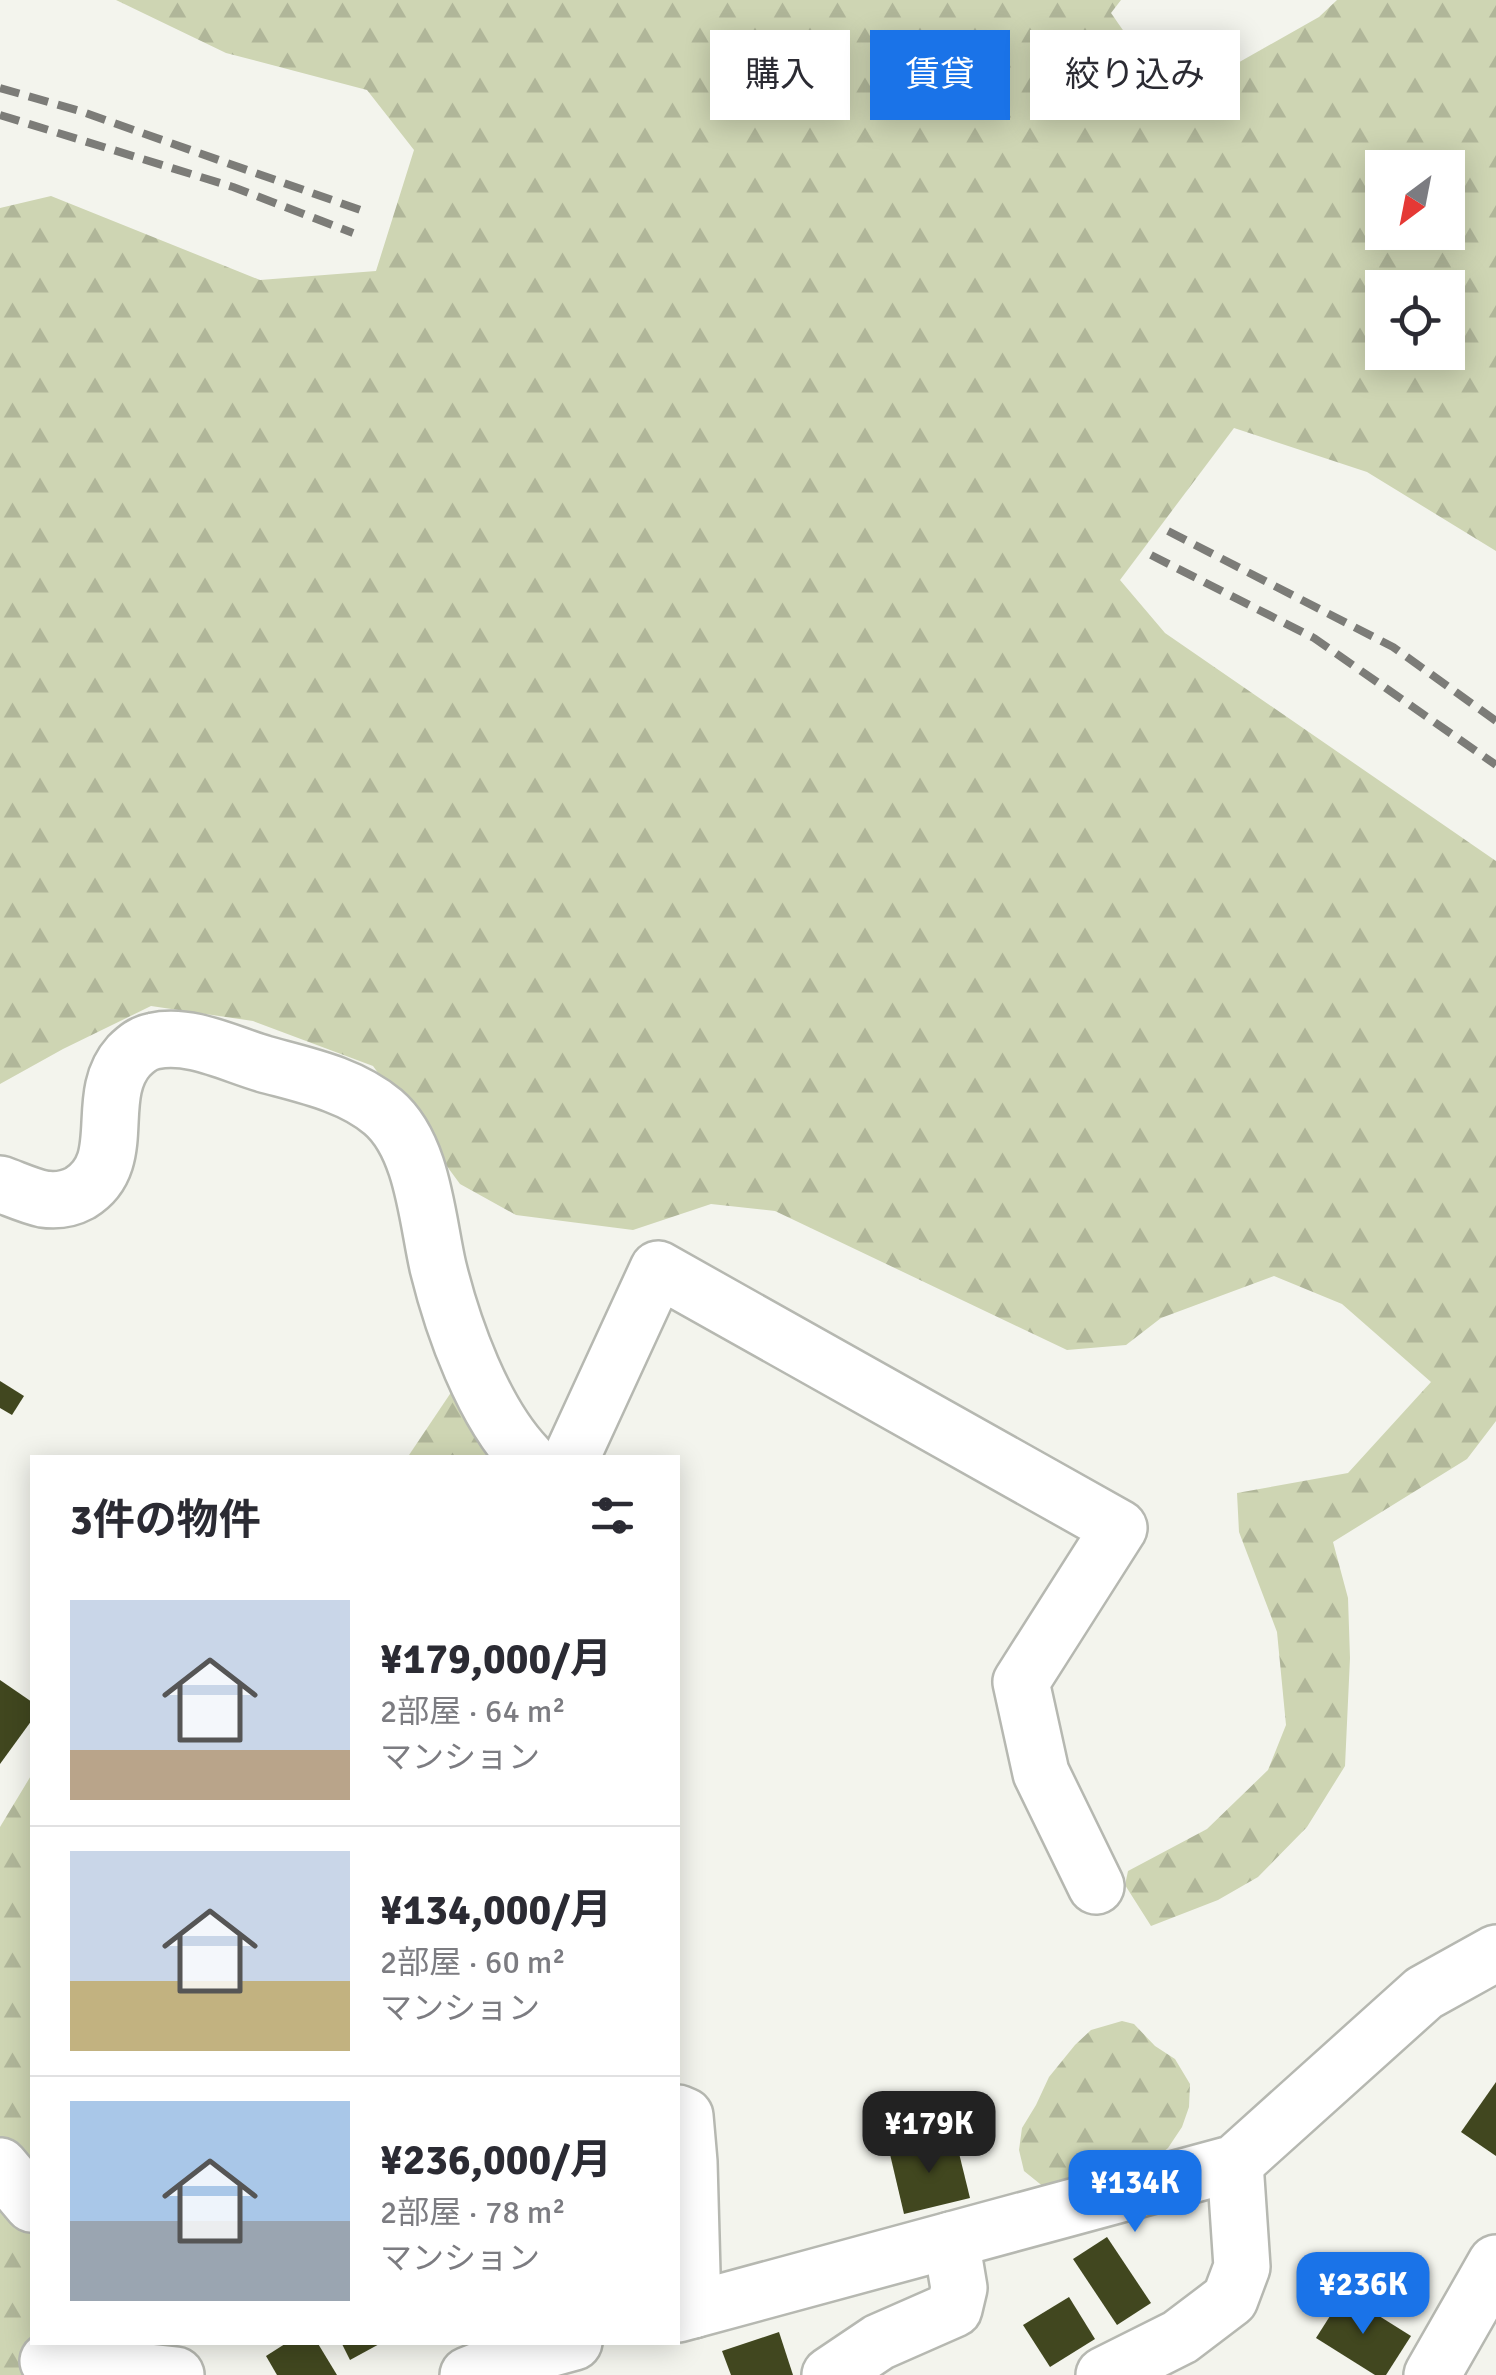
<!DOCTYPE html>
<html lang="ja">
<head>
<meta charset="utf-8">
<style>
  body { margin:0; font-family:Signika,"Noto Sans JP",sans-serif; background:#f2f2f3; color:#2b2b33; height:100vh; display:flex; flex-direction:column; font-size:38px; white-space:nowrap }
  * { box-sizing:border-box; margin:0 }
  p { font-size:32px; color:#7c7c81 }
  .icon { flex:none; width:55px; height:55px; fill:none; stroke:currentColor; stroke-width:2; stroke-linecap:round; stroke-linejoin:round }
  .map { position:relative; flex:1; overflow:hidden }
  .sheet { position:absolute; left:30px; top:1455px; width:650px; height:890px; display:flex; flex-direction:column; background:#fff; border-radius:0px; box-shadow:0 5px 25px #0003 }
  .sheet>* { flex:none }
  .top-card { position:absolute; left:710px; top:30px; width:635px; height:90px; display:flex; gap:20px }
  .needle { width:65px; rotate:212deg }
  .tools { position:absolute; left:1365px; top:150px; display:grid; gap:20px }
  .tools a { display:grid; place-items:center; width:100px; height:100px; border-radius:0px; background:#fff; box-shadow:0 5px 25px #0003; font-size:50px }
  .price { position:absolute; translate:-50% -85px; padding:0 22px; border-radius:20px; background:#1a73e8; color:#fff; font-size:32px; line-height:65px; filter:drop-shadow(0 2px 5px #0008) }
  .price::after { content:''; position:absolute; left:50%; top:60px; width:30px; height:22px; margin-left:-15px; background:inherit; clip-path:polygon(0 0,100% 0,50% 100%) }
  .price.current { background:#222; color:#fff }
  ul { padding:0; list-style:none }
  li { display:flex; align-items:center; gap:30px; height:250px; padding:0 40px }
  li+li { border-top:2px solid #e1e1e2 }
  li span { display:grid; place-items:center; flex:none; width:280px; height:200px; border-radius:0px; color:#555 }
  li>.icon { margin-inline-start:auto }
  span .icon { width:120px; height:120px; fill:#fffc; stroke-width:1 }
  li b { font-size:42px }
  h2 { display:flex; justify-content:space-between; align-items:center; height:120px; padding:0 40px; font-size:42px }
  .pill { padding:0 35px; border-radius:0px; background:#fff; box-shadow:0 5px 25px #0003; font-size:35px; line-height:90px }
  .pill.current { background:#1a73e8; color:#fff }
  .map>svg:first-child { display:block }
</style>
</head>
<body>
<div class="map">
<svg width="1496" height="2375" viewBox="0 0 1496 2375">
  <defs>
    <pattern id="forest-firs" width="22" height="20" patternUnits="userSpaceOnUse" patternTransform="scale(2.5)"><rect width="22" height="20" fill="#ced5b3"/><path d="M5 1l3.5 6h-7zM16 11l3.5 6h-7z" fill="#b0b699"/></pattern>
  </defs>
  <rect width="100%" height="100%" fill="#f3f4ed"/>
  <!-- forest -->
  <g fill="url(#forest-firs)" fill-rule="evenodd">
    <path d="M 116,0 L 1121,0 L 1111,13 C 1130,40 1148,68 1177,86 L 1206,81 L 1319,17 L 1337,0 L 1496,0 L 1496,551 L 1367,472 L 1234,428 L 1120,580 L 1165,633 L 1496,861 L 1496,1421 L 1467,1459 L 1333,1542 L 1348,1598 L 1350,1658 L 1345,1766 L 1307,1827 L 1258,1877 L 1218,1900 L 1151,1926 L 1125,1885 L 1128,1871 L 1207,1829 L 1268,1770 L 1286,1725 L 1277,1632 L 1239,1532 L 1237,1493 L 1348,1473 L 1431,1382 L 1342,1304 L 1274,1276 L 1161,1318 L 1126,1345 L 1067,1350 L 775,1211 L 711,1204 L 633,1230 L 516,1215 L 460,1184 L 373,1066 L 253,1021 L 151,1006 L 63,1049 L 0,1084 L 0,208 L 51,196 L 260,280 L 376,271 L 414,150 L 367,90 L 226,53 ZM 1382,168 L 1448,168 L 1448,232 L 1382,232 ZM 1382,288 L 1448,288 L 1448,352 L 1382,352 Z"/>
    <path d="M 452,1391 L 499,1457 L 407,1458 Z"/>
    <path d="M 32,1774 L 32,2342 L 176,2343 L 171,2375 L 0,2375 L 0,1827 Z"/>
    <path d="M 1122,2021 L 1134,2024 L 1155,2046 L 1175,2059 L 1190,2084 L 1189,2107 L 1182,2127 L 1168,2148 L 1147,2165 L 1050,2192 L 1024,2171 L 1019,2150 L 1022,2128 L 1036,2105 L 1049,2077 L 1075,2045 L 1091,2030 Z"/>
  </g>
  <!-- building -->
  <g fill="#41471f">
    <path d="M 0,1381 L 24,1396 L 12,1415 L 0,1408 Z"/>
    <path d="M 0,1680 L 32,1702 L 32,1720 L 0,1764 Z"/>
    <path d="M 1496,2082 L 1496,2156 L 1461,2132 Z"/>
    <path d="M 956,2141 L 970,2198 L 904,2214 L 889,2150 Z"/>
    <path d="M 1107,2237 L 1151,2303 L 1117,2325 L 1073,2259 Z"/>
    <path d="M 1344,2294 L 1411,2336 L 1386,2375 L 1375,2375 L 1316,2338 Z"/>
    <path d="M 1069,2297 L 1095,2339 L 1050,2367 L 1023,2325 Z"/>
    <path d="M 779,2332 L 793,2375 L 731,2375 L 722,2351 Z"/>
    <path d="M 288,2342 L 317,2342 L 337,2375 L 277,2375 L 266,2356 Z"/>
    <path d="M 341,2342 L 383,2342 L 350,2360 Z"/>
  </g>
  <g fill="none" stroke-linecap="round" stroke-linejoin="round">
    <!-- minor casing -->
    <g stroke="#b6b8b1" stroke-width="60">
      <g id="minor">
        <path d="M 0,1184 C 14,1189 29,1196 43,1199 C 56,1201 69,1199 80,1193 C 131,1162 92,1097 129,1056 C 136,1049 143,1043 154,1041 C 190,1033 230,1054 264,1064 C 304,1075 350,1084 383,1112 C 423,1146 427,1219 438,1267 C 453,1328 483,1412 527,1458"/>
        <path d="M 571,1458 L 658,1269 L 1119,1528 L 1021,1682 L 1041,1773 L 1096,1886"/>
        <path d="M 678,2113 L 685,2116 L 689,2162 L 693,2310"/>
        <path d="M 0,2166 L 32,2204"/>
        <path d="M 678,2314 L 1235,2163 L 1424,1993 L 1496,1953"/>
        <path d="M 48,2361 L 176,2375"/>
        <path d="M 468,2375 L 498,2363 L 574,2342"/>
        <path d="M 830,2375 L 879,2342 L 954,2309 L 959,2288 L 951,2240"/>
        <path d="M 1104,2375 L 1180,2337 L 1230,2299 L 1242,2267 L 1235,2163"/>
        <path d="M 1432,2375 L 1496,2263"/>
      </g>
    </g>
    <!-- minor -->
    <use href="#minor" stroke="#fff" stroke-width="55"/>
    <!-- rail -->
    <g stroke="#7c7c78" stroke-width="8" stroke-dasharray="20 10" stroke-linecap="butt">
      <path d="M 0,88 L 80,111 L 366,212"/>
      <path d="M 0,115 L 233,187 L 353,233"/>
      <path d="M 1168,531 L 1393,647 L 1496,721"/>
      <path d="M 1151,555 L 1314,638 L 1496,765"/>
    </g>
  </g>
</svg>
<div class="tools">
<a><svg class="needle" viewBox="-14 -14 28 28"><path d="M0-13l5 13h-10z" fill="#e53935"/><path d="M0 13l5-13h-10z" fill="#7c7c81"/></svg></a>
<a><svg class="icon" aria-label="locate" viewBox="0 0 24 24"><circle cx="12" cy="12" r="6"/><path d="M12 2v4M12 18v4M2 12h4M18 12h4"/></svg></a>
</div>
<b class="price current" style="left:929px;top:2176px">¥179K</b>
<b class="price" style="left:1135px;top:2235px">¥134K</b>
<b class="price" style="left:1363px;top:2337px">¥236K</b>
<div class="top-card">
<a class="pill">購入</a>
<a class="pill current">賃貸</a>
<a class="pill">絞り込み</a>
</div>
<section class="sheet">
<h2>3件の物件<svg class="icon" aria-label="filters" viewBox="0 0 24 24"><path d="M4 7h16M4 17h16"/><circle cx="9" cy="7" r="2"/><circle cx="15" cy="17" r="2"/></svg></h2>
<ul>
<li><span style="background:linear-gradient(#c9d6e8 75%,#b9a48a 0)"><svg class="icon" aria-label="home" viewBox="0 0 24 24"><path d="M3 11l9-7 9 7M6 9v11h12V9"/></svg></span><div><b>¥179,000/月</b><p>2部屋 · 64 m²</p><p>マンション</p></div></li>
<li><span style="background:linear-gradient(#c9d6e8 65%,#c2b280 0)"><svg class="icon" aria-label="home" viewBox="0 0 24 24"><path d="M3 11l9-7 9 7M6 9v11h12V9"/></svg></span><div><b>¥134,000/月</b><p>2部屋 · 60 m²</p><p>マンション</p></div></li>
<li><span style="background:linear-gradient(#a9c7e8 60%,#9aa5b1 0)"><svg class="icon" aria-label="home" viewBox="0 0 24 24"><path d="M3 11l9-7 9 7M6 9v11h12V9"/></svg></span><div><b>¥236,000/月</b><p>2部屋 · 78 m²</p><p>マンション</p></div></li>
</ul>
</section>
</div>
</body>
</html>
